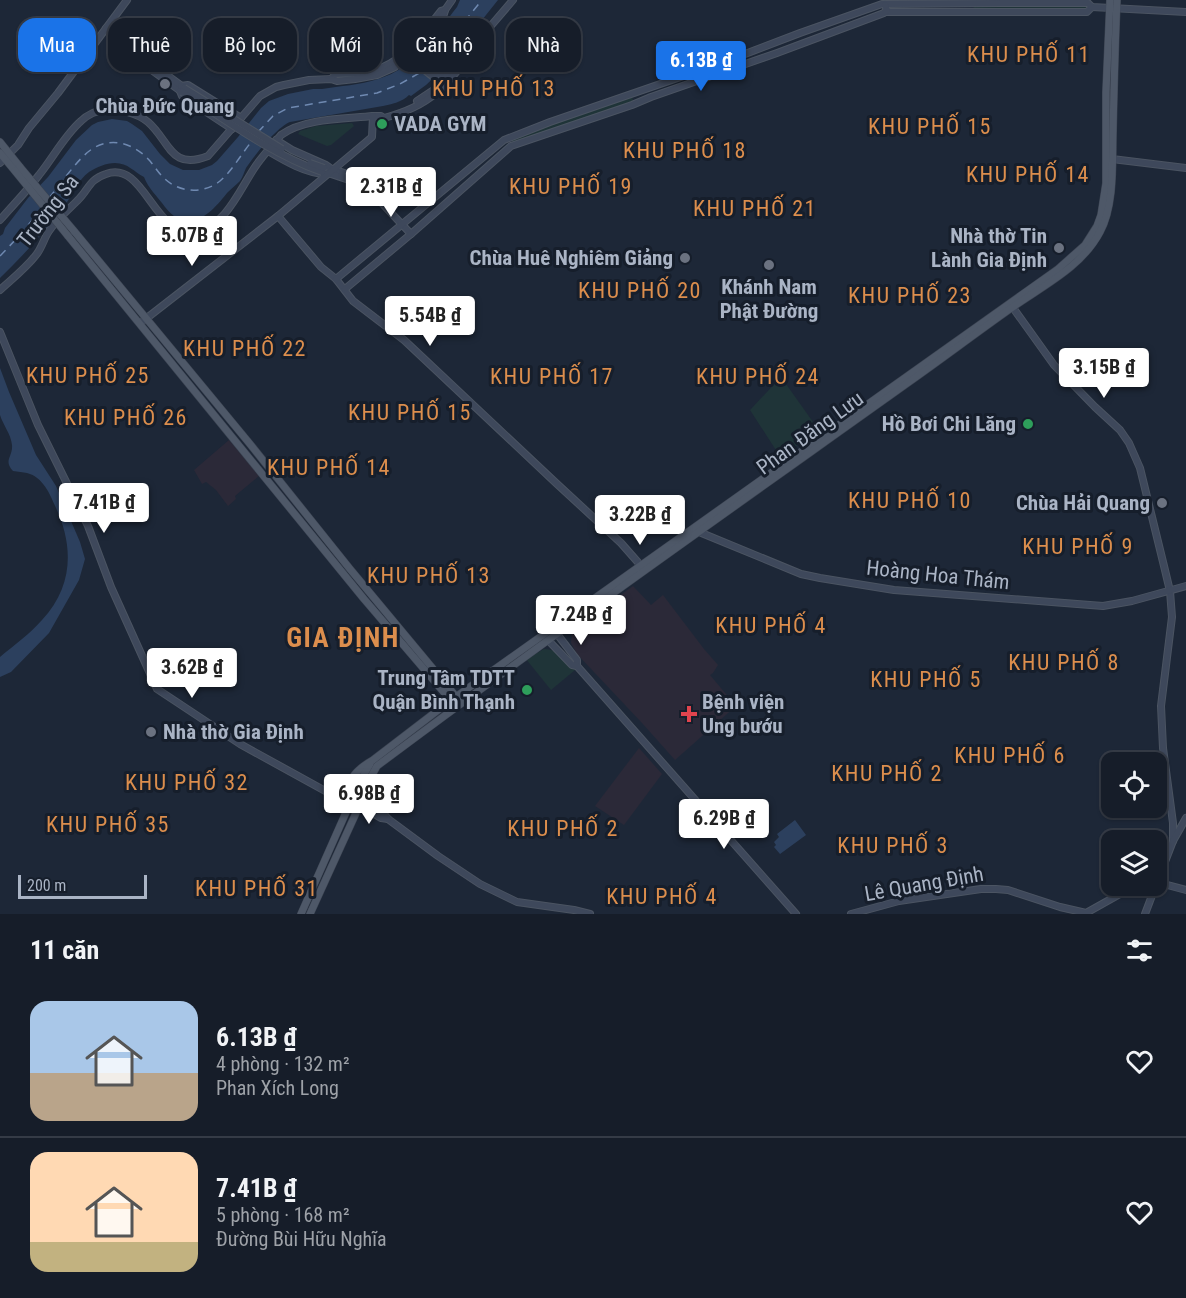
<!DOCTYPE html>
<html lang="vi">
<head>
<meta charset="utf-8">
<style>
  body { margin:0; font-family:"Roboto Condensed",sans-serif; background:#1f2631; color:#f1f3f6; height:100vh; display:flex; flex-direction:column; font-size:22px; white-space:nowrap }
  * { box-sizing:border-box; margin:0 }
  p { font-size:20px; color:#9ea2a8 }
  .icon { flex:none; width:33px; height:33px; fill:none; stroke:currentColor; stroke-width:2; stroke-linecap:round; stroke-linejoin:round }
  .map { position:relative; height:914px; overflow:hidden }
  .panel { display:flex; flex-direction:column; background:#161d29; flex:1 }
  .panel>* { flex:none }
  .guide { position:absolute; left:18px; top:18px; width:600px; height:54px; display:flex; gap:12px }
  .fabs { position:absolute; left:1101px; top:752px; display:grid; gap:12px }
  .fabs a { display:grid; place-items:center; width:66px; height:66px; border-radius:12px; background:#161d29; box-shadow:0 2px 4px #0004,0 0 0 2px #353b46; font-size:30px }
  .scale { position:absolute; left:18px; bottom:15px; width:129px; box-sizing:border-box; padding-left:6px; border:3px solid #aab4c5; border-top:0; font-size:16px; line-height:21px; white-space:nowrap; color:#aab4c5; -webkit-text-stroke:4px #161e2b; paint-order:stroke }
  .price { position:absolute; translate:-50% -51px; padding:0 14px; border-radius:6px; background:#fff; color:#222; font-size:20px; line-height:39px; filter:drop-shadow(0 2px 3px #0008) }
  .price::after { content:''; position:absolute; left:50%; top:36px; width:18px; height:14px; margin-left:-9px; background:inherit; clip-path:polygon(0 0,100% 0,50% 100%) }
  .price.on { background:#1a73e8; color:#fff }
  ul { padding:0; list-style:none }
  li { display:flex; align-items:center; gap:18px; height:150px; padding:0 30px }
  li+li { border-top:2px solid #353b46 }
  li span { display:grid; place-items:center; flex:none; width:168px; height:120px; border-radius:18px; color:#555 }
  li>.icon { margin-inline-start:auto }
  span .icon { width:72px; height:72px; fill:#fffc; stroke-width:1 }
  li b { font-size:26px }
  h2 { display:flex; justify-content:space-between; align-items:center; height:72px; padding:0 30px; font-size:26px }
  .chip { padding:0 21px; border-radius:18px; background:#161d29; box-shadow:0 2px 4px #0004,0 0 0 2px #353b46; font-size:21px; line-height:54px }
  .chip.on { background:#1a73e8; color:#fff }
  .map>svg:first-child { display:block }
</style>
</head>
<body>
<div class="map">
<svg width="1186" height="914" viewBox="0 0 1186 914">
  <rect width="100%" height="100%" fill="#1d2737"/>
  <!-- medical -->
  <g fill="#2b2938">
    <path d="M 229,440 L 259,476 L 235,496 L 236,499 L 228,506 L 216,490 L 206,482 L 202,484 L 194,470 Z"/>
    <path d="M 633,586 L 651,605 L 663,595 L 704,649 L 718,665 L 713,673 L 710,675 L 736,706 L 675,760 L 642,723 L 577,654 L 571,643 L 572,631 Z"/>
    <path d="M 639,748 L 662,774 L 624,825 L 595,806 Z"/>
  </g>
  <!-- green -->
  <g fill="#1f3438">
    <path d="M 974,7 L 1087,7 L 1088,9 L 974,11 L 972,9 Z"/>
    <path d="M 632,96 L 633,101 L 513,143 L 511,139 Z"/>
    <path d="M 352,123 L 354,126 L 331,145 L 327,146 L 298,134 L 300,131 L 316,126 Z"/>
    <path d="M 781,377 L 818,429 L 781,458 L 750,410 Z"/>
    <path d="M 544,649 C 560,650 566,659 575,670 L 551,690 L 526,659 Z"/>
  </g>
  <!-- water -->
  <g fill="#2c405e">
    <path d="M 460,0 L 498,0 L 442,70 L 426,85 L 411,96 L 409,95 C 402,102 392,104 383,106 L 290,122 C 277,127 254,156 246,168 C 244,172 243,177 240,181 C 236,185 231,189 227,193 C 210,215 188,236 165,207 C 158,197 148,188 144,177 C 134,172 128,163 115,163 C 106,163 97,167 89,172 C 78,180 73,194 65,205 C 45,231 24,255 0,278 L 0,236 L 3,234 L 5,228 L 28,198 L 48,177 L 76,140 L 92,125 L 98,122 L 112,119 L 127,121 L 132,124 L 142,131 L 160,154 L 170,164 L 183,170 L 199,170 L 212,165 L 217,161 L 238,137 L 261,108 L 269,101 L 288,94 L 313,89 L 322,89 C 340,86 360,85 378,79 C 414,69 435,35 457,7 Z"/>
    <path d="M 0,368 L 9,392 L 36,455 L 56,486 L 80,542 L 85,559 L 79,580 L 49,633 L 11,672 L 0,677 L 0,657 C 14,645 30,634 42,620 C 73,587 74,547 56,508 C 50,494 43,477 27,473 C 23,472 18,472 13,471 C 3,460 13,457 12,445 C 11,434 3,425 0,415 C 0,405 0,379 0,368 Z"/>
    <path d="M 795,820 L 806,835 L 780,854 L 774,847 L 776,845 L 774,842 L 779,837 L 777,834 Z"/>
  </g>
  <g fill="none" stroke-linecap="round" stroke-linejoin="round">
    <!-- ferry -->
    <g stroke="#6f89b1" stroke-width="1.5" stroke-dasharray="8 6" stroke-linecap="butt">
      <path d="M 429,65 L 482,0"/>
      <path d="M 258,132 L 273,116 L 288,108 L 377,93 L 400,84 L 421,72"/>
      <path d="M 49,198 C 61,184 77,159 92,149 C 112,136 135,144 150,161 C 155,167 159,174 165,179 C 180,193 204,194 220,181 C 232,171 242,153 252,141"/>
      <path d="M 0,256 L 21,234 L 41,209"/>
    </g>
    <!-- secondary casing -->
    <g stroke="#4b5462" stroke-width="8">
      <g id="secondary">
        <path d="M 885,12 L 1087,12 L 1092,7"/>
        <path d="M 106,28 L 151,67 L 153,71 L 182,92"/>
        <path d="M 412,53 L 444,79"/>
        <path d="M 408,57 L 441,83"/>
        <path d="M 151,67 L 156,67 L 183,87"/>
        <path d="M 331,79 L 336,74 C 352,73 369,73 383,67 C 406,58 426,30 441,11 L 445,10"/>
        <path d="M 181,86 L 188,85 L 241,118"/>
        <path d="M 180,91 L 182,96 L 232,129"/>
        <path d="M 417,101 L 435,89 L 479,35 L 483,35 L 513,0"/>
        <path d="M 276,140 L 292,150 L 326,165 L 333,170"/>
        <path d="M 268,151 C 285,161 305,173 325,174"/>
        <path d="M 1112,159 L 1186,168"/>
        <path d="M 0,163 L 18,145 L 29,128 L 58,93 L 127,0"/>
        <path d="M 332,169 L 354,176 L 356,179 L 378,199 L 411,234"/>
        <path d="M 328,173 L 352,181 L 356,179"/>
        <path d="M 278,216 L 321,267 L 336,279 L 353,301 L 404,340 L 556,483 L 621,543 L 643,568"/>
        <path d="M 0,220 C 13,205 27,191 39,175 C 53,158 64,136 81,121 C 87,115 97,110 105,110 C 120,109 137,113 148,122 C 170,141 170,171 208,156 L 260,96 L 276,87 L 284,85 L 309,80 L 331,79 L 337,81 L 355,79 L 377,75 L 395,67 L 412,53 L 444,14 L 445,10 L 452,0"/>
        <path d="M 336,279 L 504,140 L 550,122 L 724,62 L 800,33 L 882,4 L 1000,3 L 1088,3 L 1092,7 L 1186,12"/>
        <path d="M 345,289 L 411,234 L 511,146 L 632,105 L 651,97 L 777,53 L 884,13 L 887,10 L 885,5"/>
        <path d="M 0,290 C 12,279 26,268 36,255 C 42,248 44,238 49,231 C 57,219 67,211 77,201 C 89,190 88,180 106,174 C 145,160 153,237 195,232 C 225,228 240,189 255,167 C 262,156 272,146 281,135 C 304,118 345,119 373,116 L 381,116 L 384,118 C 403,113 422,105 436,93 C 452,80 470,55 483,38 L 483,35"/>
        <path d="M 1011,305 L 1054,365 L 1095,407 L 1120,430 L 1129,443 L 1140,468 L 1164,566 L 1170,591 L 1172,617 L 1161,706 L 1163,748 L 1173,823 L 1173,841"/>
        <path d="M 143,321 L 278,216 L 372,137 L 373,116"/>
        <path d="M 0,332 L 38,425 L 88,526 L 111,587 L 157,689 L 240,744 L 338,798 L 346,802 L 351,803"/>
        <path d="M 697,529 L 699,532 L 801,574 L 820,578 L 894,590 L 1103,606 L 1132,601 L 1186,586"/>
        <path d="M 554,630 L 577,660 L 577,666"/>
        <path d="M 545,637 L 572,665 L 577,666 L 796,914"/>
        <path d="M 362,799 L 384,814 L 388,819 L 438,856 L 480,884 L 517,902 L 574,910 L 590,914"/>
        <path d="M 359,805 L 381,818 L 388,819"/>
        <path d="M 1156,882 L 1186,890"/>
        <path d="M 1156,885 L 1173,841 L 1186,818"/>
        <path d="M 851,914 L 899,901 L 981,889 L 996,889 L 1008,890 L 1060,907 L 1086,913 L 1136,885"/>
        <path d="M 1145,914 L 1156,885"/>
      </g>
    </g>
    <!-- primary casing -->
    <g stroke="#3a4250" stroke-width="8">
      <g id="primary">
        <path d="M 0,142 L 20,167"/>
        <path d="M 0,153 L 15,171"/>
        <path d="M 74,231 L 250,444 L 350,569 L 459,700"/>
        <path d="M 68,236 L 364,599 L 453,703"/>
        <path d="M 373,781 L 371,795 L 376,808"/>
        <path d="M 351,803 C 342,782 357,769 373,760 L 450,701 L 1058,269 L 1085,245 L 1097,226 L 1101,215 L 1106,183 L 1106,92 L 1110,0"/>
        <path d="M 301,914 L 359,783 L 370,764"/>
        <path d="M 310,914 L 356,813 L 372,775 L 377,766 C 552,635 731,509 909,382 C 943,358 976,333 1010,309 C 1042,286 1081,268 1100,232 C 1115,205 1112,161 1113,131 C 1114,87 1115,44 1117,0"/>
      </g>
    </g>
    <!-- secondary -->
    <use href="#secondary" stroke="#3e485b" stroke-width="6"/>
    <!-- primary -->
    <use href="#primary" stroke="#4e5868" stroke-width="7"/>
    <!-- secondary-bridge casing -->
    <g stroke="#4b5462" stroke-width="8" stroke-linecap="butt">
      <g id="secondary-bridge">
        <path d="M 184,88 L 282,149"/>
        <path d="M 182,92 C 227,121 271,154 322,172"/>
        <path d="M 310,163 L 324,168"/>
      </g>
    </g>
    <!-- primary-bridge casing -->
    <g stroke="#3a4250" stroke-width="8" stroke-linecap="butt">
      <g id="primary-bridge">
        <path d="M 20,167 L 74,231"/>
        <path d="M 15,171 L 68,236"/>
      </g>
    </g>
    <!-- secondary-bridge -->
    <use href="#secondary-bridge" stroke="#3e485b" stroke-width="6"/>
    <!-- primary-bridge -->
    <use href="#primary-bridge" stroke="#4e5868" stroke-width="7"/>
  </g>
  <!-- markers -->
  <g fill="#6b7280" stroke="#161e2b" stroke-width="2">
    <circle cx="165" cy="84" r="6"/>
    <circle cx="1059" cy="248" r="6"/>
    <circle cx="685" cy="258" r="6"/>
    <circle cx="769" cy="265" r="6"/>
    <circle cx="1162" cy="503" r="6"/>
    <circle cx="151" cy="732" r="6"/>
  </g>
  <g fill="#2e9e5b" stroke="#161e2b" stroke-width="2">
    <circle cx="382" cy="124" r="6"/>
    <circle cx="1028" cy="424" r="6"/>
    <circle cx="527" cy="690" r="6"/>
  </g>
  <path fill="#e0444e" stroke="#161e2b" stroke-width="2" d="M686 705h6v6h6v6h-6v6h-6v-6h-6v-6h6z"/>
  <g text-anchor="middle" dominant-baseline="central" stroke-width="6" stroke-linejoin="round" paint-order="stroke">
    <!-- poi labels -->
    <g font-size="21" font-weight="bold" fill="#aab4c5" stroke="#161e2b" text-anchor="end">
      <text x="165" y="106" text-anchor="middle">Chùa Đức Quang</text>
      <text x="394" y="124" text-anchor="start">VADA GYM</text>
      <text x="1047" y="236">Nhà thờ Tin<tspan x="1047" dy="24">Lành Gia Định</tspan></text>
      <text x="673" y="258">Chùa Huê Nghiêm Giảng</text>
      <text x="769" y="287" text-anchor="middle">Khánh Nam<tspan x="769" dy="24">Phật Đường</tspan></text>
      <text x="1016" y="424">Hồ Bơi Chi Lăng</text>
      <text x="1150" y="503">Chùa Hải Quang</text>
      <text x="515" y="678">Trung Tâm TDTT<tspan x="515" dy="24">Quận Bình Thạnh</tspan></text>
      <text x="702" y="702" text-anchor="start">Bệnh viện<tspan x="702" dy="24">Ung bướu</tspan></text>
      <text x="163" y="732" text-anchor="start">Nhà thờ Gia Định</text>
    </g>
    <!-- street labels -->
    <g font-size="21" fill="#aab4c5" stroke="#161e2b">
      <text transform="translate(48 211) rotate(-52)">Trường Sa</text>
      <text transform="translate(810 433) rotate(-36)">Phan Đăng Lưu</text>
      <text transform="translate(938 575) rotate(6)">Hoàng Hoa Thám</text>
      <text transform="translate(924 884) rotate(-10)">Lê Quang Định</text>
    </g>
    <!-- neighbourhood labels -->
    <g font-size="22" letter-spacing="1.5" fill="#dc8e4d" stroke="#161e2b">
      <text x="1029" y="54">KHU PHỐ 11</text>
      <text x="494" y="88">KHU PHỐ 13</text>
      <text x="930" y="126">KHU PHỐ 15</text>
      <text x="685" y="150">KHU PHỐ 18</text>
      <text x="1028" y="174">KHU PHỐ 14</text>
      <text x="571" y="186">KHU PHỐ 19</text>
      <text x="755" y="208">KHU PHỐ 21</text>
      <text x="640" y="290">KHU PHỐ 20</text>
      <text x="910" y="295">KHU PHỐ 23</text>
      <text x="245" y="348">KHU PHỐ 22</text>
      <text x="88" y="375">KHU PHỐ 25</text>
      <text x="552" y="376">KHU PHỐ 17</text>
      <text x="758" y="376">KHU PHỐ 24</text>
      <text x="410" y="412">KHU PHỐ 15</text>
      <text x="126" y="417">KHU PHỐ 26</text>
      <text x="329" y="467">KHU PHỐ 14</text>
      <text x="910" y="500">KHU PHỐ 10</text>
      <text x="1078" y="546">KHU PHỐ 9</text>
      <text x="429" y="575">KHU PHỐ 13</text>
      <text x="771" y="625">KHU PHỐ 4</text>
      <text x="1064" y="662">KHU PHỐ 8</text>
      <text x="926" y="679">KHU PHỐ 5</text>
      <text x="1010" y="755">KHU PHỐ 6</text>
      <text x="887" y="773">KHU PHỐ 2</text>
      <text x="187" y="782">KHU PHỐ 32</text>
      <text x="108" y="824">KHU PHỐ 35</text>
      <text x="563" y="828">KHU PHỐ 2</text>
      <text x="893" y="845">KHU PHỐ 3</text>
      <text x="257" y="888">KHU PHỐ 31</text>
      <text x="662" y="896">KHU PHỐ 4</text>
    </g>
    <!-- district labels -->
    <g font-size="27" font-weight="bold" letter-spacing="1.5" fill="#dc8e4d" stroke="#161e2b">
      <text x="343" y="638">GIA ĐỊNH</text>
    </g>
  </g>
</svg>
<div class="fabs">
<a><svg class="icon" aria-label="locate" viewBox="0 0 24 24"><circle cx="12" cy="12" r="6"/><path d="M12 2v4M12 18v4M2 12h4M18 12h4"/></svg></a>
<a><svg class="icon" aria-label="layers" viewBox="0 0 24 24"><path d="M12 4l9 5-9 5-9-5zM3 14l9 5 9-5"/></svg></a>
</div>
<div class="scale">200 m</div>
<b class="price on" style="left:701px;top:92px">6.13B ₫</b>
<b class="price" style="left:391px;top:218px">2.31B ₫</b>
<b class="price" style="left:192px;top:267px">5.07B ₫</b>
<b class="price" style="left:430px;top:347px">5.54B ₫</b>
<b class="price" style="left:1104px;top:399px">3.15B ₫</b>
<b class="price" style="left:104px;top:534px">7.41B ₫</b>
<b class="price" style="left:640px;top:546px">3.22B ₫</b>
<b class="price" style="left:581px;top:646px">7.24B ₫</b>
<b class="price" style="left:192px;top:699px">3.62B ₫</b>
<b class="price" style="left:369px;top:825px">6.98B ₫</b>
<b class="price" style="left:724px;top:850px">6.29B ₫</b>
<div class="guide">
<a class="chip on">Mua</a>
<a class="chip">Thuê</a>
<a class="chip">Bộ lọc</a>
<a class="chip">Mới</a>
<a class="chip">Căn hộ</a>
<a class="chip">Nhà</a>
</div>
</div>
<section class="panel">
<h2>11 căn<svg class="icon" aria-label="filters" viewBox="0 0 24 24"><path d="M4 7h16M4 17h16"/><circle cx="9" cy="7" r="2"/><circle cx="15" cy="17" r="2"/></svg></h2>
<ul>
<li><span style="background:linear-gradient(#a9c7e8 60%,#b9a48a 0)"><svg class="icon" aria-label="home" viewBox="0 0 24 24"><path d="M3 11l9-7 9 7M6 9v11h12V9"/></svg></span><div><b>6.13B ₫</b><p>4 phòng · 132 m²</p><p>Phan Xích Long</p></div><svg class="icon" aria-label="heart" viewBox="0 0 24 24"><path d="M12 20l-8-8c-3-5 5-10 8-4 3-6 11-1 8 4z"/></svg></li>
<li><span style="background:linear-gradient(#ffd9b3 75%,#c2b280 0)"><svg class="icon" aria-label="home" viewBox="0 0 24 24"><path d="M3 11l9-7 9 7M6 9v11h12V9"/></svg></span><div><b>7.41B ₫</b><p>5 phòng · 168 m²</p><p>Đường Bùi Hữu Nghĩa</p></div><svg class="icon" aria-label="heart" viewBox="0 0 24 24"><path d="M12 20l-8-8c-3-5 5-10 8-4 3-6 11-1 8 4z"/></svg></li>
</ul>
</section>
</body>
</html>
